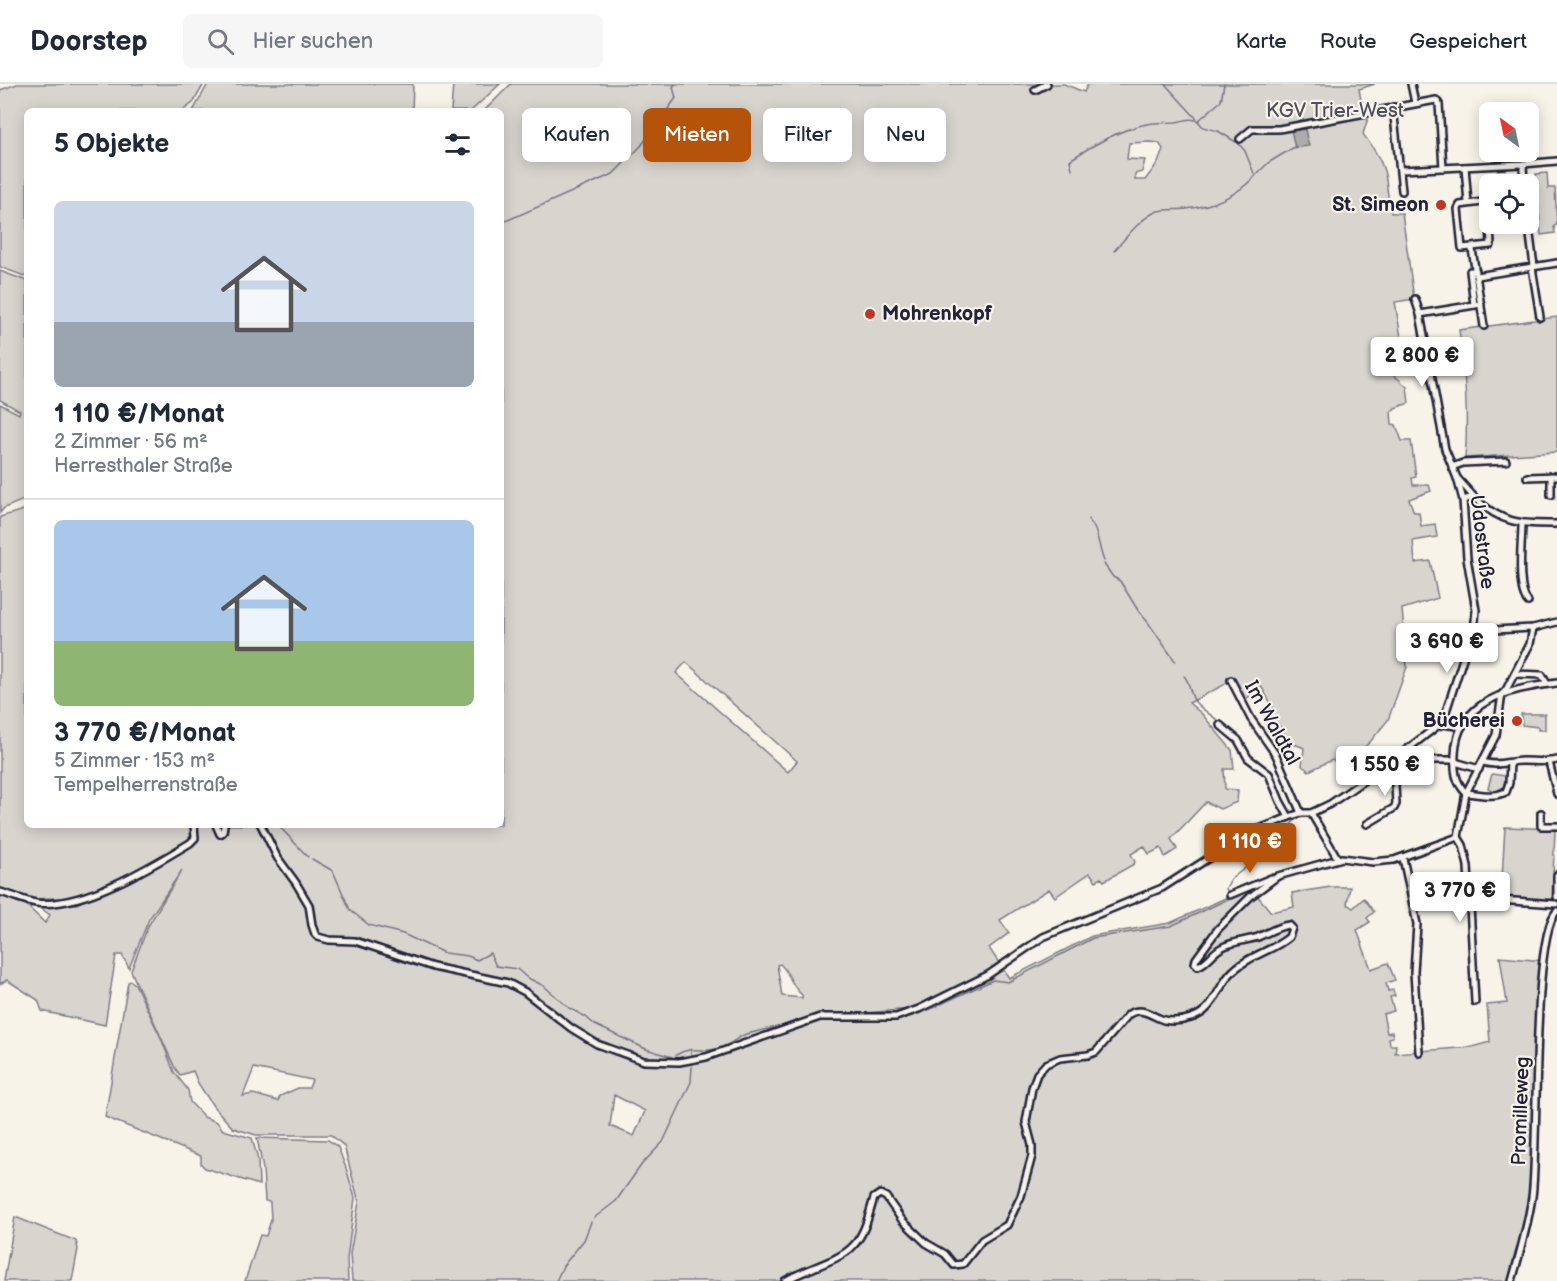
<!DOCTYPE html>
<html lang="de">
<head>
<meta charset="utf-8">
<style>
  body { margin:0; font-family:"Balsamiq Sans",sans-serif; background:#f6f6f7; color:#1f2937; height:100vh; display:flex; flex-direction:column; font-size:22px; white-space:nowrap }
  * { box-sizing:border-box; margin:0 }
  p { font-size:20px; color:#747a83 }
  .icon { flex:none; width:33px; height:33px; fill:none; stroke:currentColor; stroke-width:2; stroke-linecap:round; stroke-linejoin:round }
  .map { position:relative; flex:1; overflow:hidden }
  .drawer { position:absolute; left:24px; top:24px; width:480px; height:720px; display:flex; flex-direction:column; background:#fff; border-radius:9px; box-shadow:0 3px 15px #0003 }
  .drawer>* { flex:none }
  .guide { position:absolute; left:522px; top:24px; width:570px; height:54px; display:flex; gap:12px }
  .needle { width:39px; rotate:327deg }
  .buttons { position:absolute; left:1479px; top:18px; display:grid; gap:12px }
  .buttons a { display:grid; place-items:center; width:60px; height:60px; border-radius:9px; background:#fff; box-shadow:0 3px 15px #0003; font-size:30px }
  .price { position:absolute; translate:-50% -51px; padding:0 14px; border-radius:6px; background:#fff; color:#222; font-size:20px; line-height:39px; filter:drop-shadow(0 2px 3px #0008) }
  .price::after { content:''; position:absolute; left:50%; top:36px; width:18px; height:14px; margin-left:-9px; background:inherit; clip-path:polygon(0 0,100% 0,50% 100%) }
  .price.current { background:#b45309; color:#fff }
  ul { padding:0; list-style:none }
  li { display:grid; align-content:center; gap:12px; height:318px; padding:0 30px }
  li+li { border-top:2px solid #e0e1e3 }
  li span { display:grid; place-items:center; height:186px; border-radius:9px; color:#555 }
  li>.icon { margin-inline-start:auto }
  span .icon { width:108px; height:108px; fill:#fffc; stroke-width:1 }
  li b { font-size:26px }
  h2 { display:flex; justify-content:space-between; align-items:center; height:72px; padding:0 30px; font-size:26px }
  .pill { padding:0 21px; border-radius:9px; background:#fff; box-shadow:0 3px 15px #0003; font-size:21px; line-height:54px }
  .pill.current { background:#b45309; color:#fff }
  header { display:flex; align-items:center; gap:36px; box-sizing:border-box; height:84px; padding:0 30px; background:#fff; border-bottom:2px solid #e0e1e3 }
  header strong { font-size:28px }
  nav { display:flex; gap:33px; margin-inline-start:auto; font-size:21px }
  .search { width:420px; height:54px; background:#f6f6f7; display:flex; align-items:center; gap:15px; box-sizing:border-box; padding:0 21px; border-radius:9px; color:#747a83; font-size:22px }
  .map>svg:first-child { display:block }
</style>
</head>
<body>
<header>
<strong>Doorstep</strong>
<div class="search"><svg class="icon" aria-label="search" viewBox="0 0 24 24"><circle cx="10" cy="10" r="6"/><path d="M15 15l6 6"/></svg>Hier suchen</div>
<nav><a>Karte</a><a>Route</a><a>Gespeichert</a></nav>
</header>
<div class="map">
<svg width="1557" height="1197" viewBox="0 0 1557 1197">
  <rect width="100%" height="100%" fill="#f7f3e8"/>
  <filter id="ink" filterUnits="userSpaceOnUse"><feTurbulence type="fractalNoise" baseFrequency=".0167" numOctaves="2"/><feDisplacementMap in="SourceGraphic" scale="12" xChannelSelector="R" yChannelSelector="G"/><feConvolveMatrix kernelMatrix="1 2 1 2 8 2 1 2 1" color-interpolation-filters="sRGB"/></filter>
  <g filter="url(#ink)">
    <!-- green -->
    <g fill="#d8d5cf" stroke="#7d7c85" stroke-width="1.5" fill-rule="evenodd">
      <path d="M 17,0 L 204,0 L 193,19 L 182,27 L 27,27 L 27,193 L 0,183 L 0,6 Z"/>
      <path d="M 208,0 L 413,0 L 412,27 L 193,27 Z"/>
      <path d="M 453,0 L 500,0 L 471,27 L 451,27 Z"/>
      <path d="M 511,0 L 1064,0 L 1084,8 L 1088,0 L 1375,0 L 1359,5 L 1363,27 L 1369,31 L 1363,50 C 1371,61 1380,73 1384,87 C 1388,100 1387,115 1391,129 L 1402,129 L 1414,215 L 1395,218 L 1404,271 L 1391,275 L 1392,289 L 1407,303 L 1409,319 L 1395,324 L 1391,328 L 1392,340 L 1396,341 L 1402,357 L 1411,357 L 1416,393 L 1412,394 L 1413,401 L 1429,401 L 1431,407 L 1409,415 L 1414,428 L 1419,428 L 1421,442 L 1435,440 L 1437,453 L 1413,457 L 1415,479 L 1430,477 L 1438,514 L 1402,525 L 1407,583 L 1388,636 L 1370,658 L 1343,683 L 1332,676 L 1309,687 L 1302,682 L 1304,664 L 1297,661 L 1292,661 L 1271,630 L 1275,627 L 1261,602 L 1245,616 L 1232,592 L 1224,601 L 1189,619 L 1202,630 L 1232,666 L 1234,685 L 1224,685 L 1225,705 L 1238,706 L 1237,718 L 1220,725 L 1206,718 L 1171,755 L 1177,765 L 1165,773 L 1161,764 L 1149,770 L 1144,762 L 1131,770 L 1135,778 L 1134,780 L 1104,797 L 1101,794 L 1096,797 L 1090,789 L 1055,813 L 1049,805 L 1000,836 L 1009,849 L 989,864 L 1009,894 L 1092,852 L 1170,839 L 1250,803 L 1271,828 L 1294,823 L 1292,809 L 1331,803 L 1350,803 L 1347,820 L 1353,824 L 1364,814 L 1374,828 L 1367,834 L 1370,838 L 1357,846 L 1371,885 L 1388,879 L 1395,896 L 1386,899 L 1388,907 L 1393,906 L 1395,912 L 1390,913 L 1394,927 L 1383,930 L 1387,949 L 1392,948 L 1393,953 L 1389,954 L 1390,961 L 1396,961 L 1395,969 L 1472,963 L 1490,958 L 1487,921 L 1507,919 L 1500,873 L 1545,877 L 1534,1113 L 1514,1197 L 352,1197 L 350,1170 L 359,1118 L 344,1062 L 331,1051 L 256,1051 L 233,1044 L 213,1022 L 198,999 L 193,987 L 180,991 L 175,984 L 131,887 L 148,842 L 182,786 L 149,835 L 129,884 L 122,871 L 116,871 L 105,941 L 42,927 L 38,916 L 7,896 L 0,900 L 0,809 L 21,816 L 45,839 L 50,831 L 38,822 L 40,820 L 51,822 L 77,820 L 137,788 L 76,813 L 31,815 L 0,805 L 0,433 L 27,425 L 27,741 L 501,741 L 501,27 L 484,27 ZM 1150,58 L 1159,59 L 1163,65 L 1158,79 L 1145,96 L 1135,96 L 1135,90 L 1142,88 L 1145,76 L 1127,75 L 1129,59 ZM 686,578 L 797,677 L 788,688 L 676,589 ZM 780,880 C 790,889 791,902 802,911 L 802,914 L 782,912 L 777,881 ZM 254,984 L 312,996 L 309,1004 L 298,1004 L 280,1012 L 278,1017 L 253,1010 L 243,1012 ZM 614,1011 L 645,1027 L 634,1052 L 610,1042 Z"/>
      <path d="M 1547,89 L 1548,104 L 1555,104 L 1557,141 L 1554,142 L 1555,149 L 1541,151 L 1536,90 Z"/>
      <path d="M 0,187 L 27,197 L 27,412 L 26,415 L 4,424 L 0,429 L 0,320 L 19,330 L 20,327 L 0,316 Z"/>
      <path d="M 1557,233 L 1557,368 L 1465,374 C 1469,331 1465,289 1459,246 Z"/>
      <path d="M 1521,630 L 1545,630 L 1545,646 L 1538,646 L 1538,643 L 1522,641 Z"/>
      <path d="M 1492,690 L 1506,692 L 1503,703 L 1495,708 L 1488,704 Z"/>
      <path d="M 1505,743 L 1555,745 L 1552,814 L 1550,817 L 1501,812 Z"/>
      <path d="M 131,897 L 135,900 L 161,954 L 174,988 L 188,1006 L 190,1018 L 204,1033 L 217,1038 L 223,1046 L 252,1054 L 258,1076 L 259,1101 L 205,1084 L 201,1080 L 201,1072 L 105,1033 L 128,898 Z"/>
      <path d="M 257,1054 L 328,1056 L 338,1063 L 347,1087 L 355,1114 L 347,1175 L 348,1197 L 245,1197 L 260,1151 L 266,1152 L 271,1136 L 270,1118 L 265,1117 L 263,1085 Z"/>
      <path d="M 15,1133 L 76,1157 L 78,1165 L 72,1197 L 4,1197 Z"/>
    </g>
    <!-- water -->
    <path fill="#aeabad" stroke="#76747f" stroke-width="1.5" d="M 1304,42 L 1309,62 L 1295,64 L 1291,46 Z"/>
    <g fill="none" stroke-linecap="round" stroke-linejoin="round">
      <!-- stream -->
      <g stroke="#76747f" stroke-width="1.5">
        <path d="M 1165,0 L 1197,35"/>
        <path d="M 1224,0 L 1221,17 L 1198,37 L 1203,43 L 1218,47 L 1236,58"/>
        <path d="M 1238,59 L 1245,67 L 1255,92 L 1268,79 L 1296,62"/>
        <path d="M 1072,85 L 1070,76 C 1093,61 1120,45 1147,40 C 1157,38 1166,39 1176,38 C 1184,37 1190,33 1198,37"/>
        <path d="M 501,139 L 613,90 L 641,62 L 676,14 L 673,3 L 675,0"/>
        <path d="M 1114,167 C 1126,154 1141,133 1158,127 C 1167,125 1177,126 1186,125 C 1212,122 1237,112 1255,92"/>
        <path d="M 1088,435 C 1099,446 1098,463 1104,477"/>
        <path d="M 1104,480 L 1113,493 L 1120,497 L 1139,528 L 1147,537 L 1175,577"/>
        <path d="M 1184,592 C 1191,599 1189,611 1196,619 C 1203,626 1212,632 1220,638"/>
        <path d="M 278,741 L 308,773"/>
        <path d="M 312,775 L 333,787 L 350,826 L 369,841 L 403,850 L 444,869 L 468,872 L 477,876 L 490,869 L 496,882 L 517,885 L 526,893 L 544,902 L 569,924 L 586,933 L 595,941 L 646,965 L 672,973"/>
        <path d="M 941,920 L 993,896 L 1008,898 L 1093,854 L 1171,842 L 1226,816 L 1229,812 L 1226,804 L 1231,795 L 1267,767 L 1297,734"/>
        <path d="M 922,926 L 926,927 L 938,922"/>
        <path d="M 853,930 L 911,925"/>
        <path d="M 820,931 L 832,929 L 842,931"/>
        <path d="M 782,942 L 801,937"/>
        <path d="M 691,965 L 691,973"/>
        <path d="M 676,971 C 692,961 701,969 717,965 C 728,963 736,954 746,950 C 751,949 774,943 778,943"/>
        <path d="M 594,1134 L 616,1117 L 642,1080 L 663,1058 L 691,998 L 692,982"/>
        <path d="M 556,1197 L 563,1182 L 584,1156 L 591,1138"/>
      </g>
      <!-- minor casing -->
      <g stroke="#22223b" stroke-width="10">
        <g id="minor">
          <path d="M 1411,0 L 1415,19"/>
          <path d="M 1035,6 L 1047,0"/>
          <path d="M 1393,23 L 1402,107"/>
          <path d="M 1240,55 L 1252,45 L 1279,45 L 1436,16 L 1439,20 L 1443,84"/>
          <path d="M 1523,80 L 1524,100"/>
          <path d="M 1465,83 L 1468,119"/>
          <path d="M 1401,86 L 1523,80 L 1557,77"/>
          <path d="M 1489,117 L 1490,130"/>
          <path d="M 1490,117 L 1460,121 L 1458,125 L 1462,164 L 1491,161 L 1490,140"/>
          <path d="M 1528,136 L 1534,182"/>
          <path d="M 1472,165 L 1484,242"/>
          <path d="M 1532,183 L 1540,233"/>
          <path d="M 1477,192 L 1557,179"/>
          <path d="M 1415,215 L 1420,230 L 1445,365 L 1457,394 L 1463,416 L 1467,474 L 1476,526 L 1474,547 L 1467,562 L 1442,640"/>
          <path d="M 1474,221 L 1470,187 L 1476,187"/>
          <path d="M 1420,230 L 1481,220"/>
          <path d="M 1452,383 L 1463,379 L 1506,377"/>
          <path d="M 1527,393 L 1557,392"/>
          <path d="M 1457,394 L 1474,413"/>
          <path d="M 1551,411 L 1551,392"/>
          <path d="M 1463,416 L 1474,413 C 1501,440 1520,440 1557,440"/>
          <path d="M 1522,440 C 1522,459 1516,504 1528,518"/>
          <path d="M 1474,547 L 1533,544 L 1557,538"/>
          <path d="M 1515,590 L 1542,591 L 1547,600"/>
          <path d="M 1231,596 L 1251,635 L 1276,671 L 1301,729"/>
          <path d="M 1220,641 L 1238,656 L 1248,674 L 1269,690 L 1280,717 L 1289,733"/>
          <path d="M 1413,673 L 1418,676 L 1455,676"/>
          <path d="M 1455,678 L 1479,685"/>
          <path d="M 1483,678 C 1496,683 1509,677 1522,677 C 1535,677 1544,679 1557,676"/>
          <path d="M 1549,678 L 1557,710"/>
          <path d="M 1510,679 L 1509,699 L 1506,708 C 1493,714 1479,710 1466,709 C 1455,698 1454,686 1455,671 C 1456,615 1513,604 1557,599"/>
          <path d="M 1311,729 L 1338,775"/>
          <path d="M 1541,729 L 1541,742 L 1557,742"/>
          <path d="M 1367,740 L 1394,724 L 1396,720 L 1394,682 L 1392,677"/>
          <path d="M 216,741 L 220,750 L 223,748 L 224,741"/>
          <path d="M 261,741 L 277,773 L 296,799 L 309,821 L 312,841 L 315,850 L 318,853 L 329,856 L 355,857 L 433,883 L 508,899 L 525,908 L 571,944 L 597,960 L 644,977 L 679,978 L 706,973 L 820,933 L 896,933 L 919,925 L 988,891 L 1043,853 L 1162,804 L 1245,751 L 1289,733 L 1301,729 L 1311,729 L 1330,720 L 1392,677 L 1436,643 L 1443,640 L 1462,643"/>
          <path d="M 1458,753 L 1463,761 L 1468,782 L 1475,918"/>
          <path d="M 1403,774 L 1417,840 L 1414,888 L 1419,968"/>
          <path d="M 1557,791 L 1557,813"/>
          <path d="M 0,808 C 12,811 24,817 36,819 C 82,825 152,782 190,759 L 195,754 L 194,741"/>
          <path d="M 1230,811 L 1271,794"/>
          <path d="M 1471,814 L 1556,820"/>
          <path d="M 785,1197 C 804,1185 840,1177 853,1162 C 865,1150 869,1130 874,1114 L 880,1110 L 886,1113 L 902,1136 L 926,1159 L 945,1170 L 954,1181 L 963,1180 L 982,1156 L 1007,1141 L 1021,1112 L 1032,1072 L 1032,1061 L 1026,1038 L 1032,1004 L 1037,990 L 1046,980 L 1060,974 L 1088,971 L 1096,968 L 1129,930 C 1142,922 1151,932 1164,936 C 1173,938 1182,937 1191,934 C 1215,927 1217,902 1233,887 C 1249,871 1273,867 1289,853 L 1292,844 L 1289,841 C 1278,842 1268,849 1258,853 C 1246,857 1232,857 1221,864 C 1212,869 1207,879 1198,882 L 1195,879 L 1196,875 L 1218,845 L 1251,812 L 1278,792 L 1342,774 L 1373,778 L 1394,776 L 1458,753 L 1466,709 L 1496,651 L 1502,610 L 1506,606 L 1530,560 L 1533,544"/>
          <path d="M 1512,1197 C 1520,1169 1528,1141 1532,1113 C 1539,1064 1531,851 1557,827"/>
        </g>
      </g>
      <!-- minor -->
      <use href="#minor" stroke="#f7f3e8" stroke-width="5"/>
    </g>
  </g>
  <!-- markers -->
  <g fill="#c8321e" stroke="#f7f3e8" stroke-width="2">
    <circle cx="1441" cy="121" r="6"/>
    <circle cx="870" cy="230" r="6"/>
    <circle cx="1517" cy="637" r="6"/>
  </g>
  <g text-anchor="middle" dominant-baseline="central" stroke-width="4.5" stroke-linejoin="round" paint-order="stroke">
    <!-- park labels -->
    <g font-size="20" fill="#504f60" stroke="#f7f3e8">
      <text x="1335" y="27">KGV Trier-West</text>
    </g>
    <!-- poi labels -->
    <g font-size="20" font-weight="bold" fill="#22223b" stroke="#f7f3e8" text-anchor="end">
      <text x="1429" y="121">St. Simeon</text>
      <text x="882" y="230" text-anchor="start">Mohrenkopf</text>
      <text x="1505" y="637">Bücherei</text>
    </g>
    <!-- street labels -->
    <g font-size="20" fill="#22223b" stroke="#f7f3e8">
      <text transform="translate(1482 458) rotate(83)">Udostraße</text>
      <text transform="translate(1272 639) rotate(61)">Im Waldtal</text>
      <text transform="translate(1521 1027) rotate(-88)">Promilleweg</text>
    </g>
  </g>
</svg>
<div class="buttons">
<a><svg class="needle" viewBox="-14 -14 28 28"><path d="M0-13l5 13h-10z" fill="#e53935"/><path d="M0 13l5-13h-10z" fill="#747a83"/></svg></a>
<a><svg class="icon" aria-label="locate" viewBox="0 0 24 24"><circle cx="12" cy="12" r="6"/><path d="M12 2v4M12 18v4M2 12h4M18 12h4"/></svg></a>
</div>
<b class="price" style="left:1422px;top:304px">2 800 €</b>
<b class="price" style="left:1447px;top:590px">3 690 €</b>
<b class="price" style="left:1385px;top:713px">1 550 €</b>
<b class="price current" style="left:1250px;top:790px">1 110 €</b>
<b class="price" style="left:1460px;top:839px">3 770 €</b>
<div class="guide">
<a class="pill">Kaufen</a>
<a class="pill current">Mieten</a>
<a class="pill">Filter</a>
<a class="pill">Neu</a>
</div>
<section class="drawer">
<h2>5 Objekte<svg class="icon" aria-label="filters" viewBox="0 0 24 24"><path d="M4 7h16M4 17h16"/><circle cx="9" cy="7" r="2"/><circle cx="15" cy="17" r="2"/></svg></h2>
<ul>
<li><span style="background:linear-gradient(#c9d6e8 65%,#9aa5b1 0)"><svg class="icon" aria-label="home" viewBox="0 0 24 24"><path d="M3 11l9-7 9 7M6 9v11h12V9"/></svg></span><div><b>1 110 €/Monat</b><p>2 Zimmer · 56 m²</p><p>Herresthaler Straße</p></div></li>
<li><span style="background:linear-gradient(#a9c7e8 65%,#8fb573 0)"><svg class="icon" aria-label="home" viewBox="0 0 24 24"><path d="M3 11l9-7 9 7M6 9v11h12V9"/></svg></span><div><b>3 770 €/Monat</b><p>5 Zimmer · 153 m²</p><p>Tempelherrenstraße</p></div></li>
</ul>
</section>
</div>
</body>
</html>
